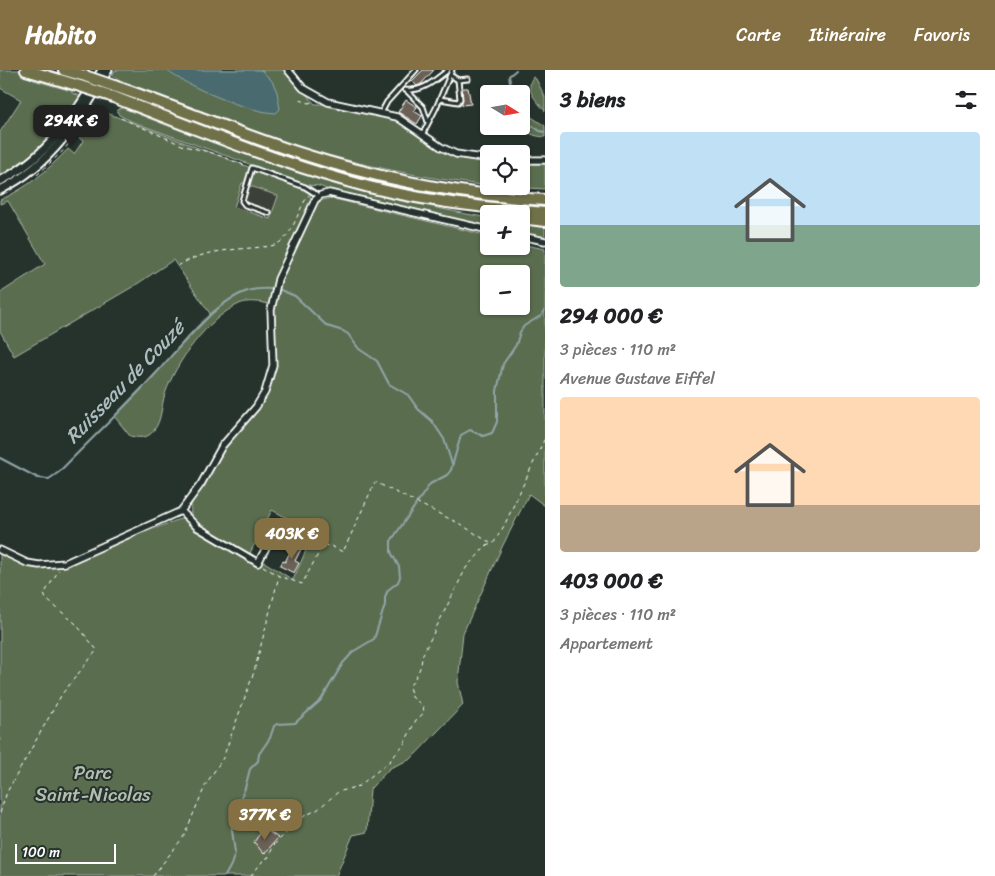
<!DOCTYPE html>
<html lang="fr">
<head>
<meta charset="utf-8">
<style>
  body { margin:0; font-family:Sriracha,sans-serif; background:#f6f6f6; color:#202124; height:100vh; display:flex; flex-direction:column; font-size:19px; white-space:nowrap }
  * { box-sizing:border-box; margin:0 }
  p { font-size:16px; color:#757577 }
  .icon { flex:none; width:28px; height:28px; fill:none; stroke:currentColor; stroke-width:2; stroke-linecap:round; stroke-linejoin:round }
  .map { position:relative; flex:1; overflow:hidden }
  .side { display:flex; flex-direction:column; background:#fff; width:450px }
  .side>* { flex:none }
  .needle { width:32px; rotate:101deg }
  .buttons { position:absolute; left:480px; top:15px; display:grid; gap:10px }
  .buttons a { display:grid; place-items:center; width:50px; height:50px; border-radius:5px; background:#fff; box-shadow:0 1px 4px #0004; font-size:25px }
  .scale { position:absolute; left:15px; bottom:12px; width:101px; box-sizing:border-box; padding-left:5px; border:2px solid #fff; border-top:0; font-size:14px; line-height:18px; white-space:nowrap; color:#fff; -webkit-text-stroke:4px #26332d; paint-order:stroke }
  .price { position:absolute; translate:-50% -42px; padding:0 11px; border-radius:10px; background:#847042; color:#fff; font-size:16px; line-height:32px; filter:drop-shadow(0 1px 2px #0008) }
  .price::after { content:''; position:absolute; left:50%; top:30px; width:15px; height:11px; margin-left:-8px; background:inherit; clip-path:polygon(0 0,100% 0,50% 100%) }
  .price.current { background:#222; color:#fff }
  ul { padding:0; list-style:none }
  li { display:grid; align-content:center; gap:10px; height:265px; padding:0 15px }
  li span { display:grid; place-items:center; height:155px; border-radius:5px; color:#555 }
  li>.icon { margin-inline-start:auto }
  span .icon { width:90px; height:90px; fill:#fffc; stroke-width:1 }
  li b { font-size:21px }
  h2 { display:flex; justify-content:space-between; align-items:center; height:60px; padding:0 15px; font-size:21px }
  header { display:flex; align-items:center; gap:30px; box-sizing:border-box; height:70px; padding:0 25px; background:#847042; color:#fff }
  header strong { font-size:24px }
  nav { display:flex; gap:28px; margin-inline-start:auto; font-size:18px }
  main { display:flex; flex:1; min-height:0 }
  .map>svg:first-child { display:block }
</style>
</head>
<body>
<header>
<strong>Habito</strong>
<nav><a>Carte</a><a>Itinéraire</a><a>Favoris</a></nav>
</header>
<main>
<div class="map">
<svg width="545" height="806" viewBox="0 0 545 806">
  <rect width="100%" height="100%" fill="#26332d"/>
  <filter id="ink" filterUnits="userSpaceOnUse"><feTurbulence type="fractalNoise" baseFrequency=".02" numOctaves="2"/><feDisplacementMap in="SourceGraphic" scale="10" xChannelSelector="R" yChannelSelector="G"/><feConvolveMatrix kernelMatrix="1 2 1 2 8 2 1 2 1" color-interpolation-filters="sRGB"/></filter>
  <g filter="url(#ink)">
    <!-- built -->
    <path fill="#3a4039" d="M 242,113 L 278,126 L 270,149 L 233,137 Z"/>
    <!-- green -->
    <g fill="#5a6d50" stroke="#acb6a8" fill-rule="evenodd">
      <path d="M 0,0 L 38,0 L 33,10 L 72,21 L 72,23 L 81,26 C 60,60 34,86 0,106 L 0,62 L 21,30 L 0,18 Z"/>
      <path d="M 115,0 L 284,0 L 315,34 L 326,34 L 395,49 L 455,87 L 489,92 L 489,116 C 424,108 358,95 295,76 C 236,57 178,32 120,10 L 112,6 Z"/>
      <path d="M 533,7 L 536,9 L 545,27 L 545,41 C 537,31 524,20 533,7 Z"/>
      <path d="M 123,38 C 242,86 362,126 489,148 L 489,158 L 336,123 L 319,116 L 307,115 L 133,52 L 119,45 L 117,41 L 118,39 Z"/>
      <path d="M 96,39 L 304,118 L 310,124 L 311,132 L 276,208 L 269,234 C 259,232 248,230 239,234 C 207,249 176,292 165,324 C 161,336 162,350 154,360 C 148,369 139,368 130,366 L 114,346 C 147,313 178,278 211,245 L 173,190 L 134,216 L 14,286 L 0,261 L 0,223 L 45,194 L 8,131 L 0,134 L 0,130 C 27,118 47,101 68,79 L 74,84 L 83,71 L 78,67 L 90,51 ZM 242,113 L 278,126 L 270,149 L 234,137 Z"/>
      <path d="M 521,40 L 545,56 L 545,67 C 527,66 521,58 521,40 Z"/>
      <path d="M 521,94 L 545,94 L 545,119 L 492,116 L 521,116 Z"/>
      <path d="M 330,128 L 489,166 L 489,176 L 521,176 L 521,174 L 545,179 L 545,436 L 529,424 L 503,475 L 463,563 L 458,612 L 463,635 L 411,689 L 390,698 L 370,719 L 367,762 L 353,765 L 336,806 L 0,806 L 0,483 L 23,495 L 51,497 L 74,492 L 107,476 L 191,445 C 189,432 196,426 203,415 C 212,401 218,386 228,373 C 240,356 255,343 266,325 C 284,295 267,264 274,233 C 281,201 303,162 317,132 ZM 489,204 L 521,204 L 521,236 L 489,236 ZM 272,440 L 314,462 L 293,510 L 250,483 Z"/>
      <path d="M 521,153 L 545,156 L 545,169 L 521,164 Z"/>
    </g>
    <!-- water -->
    <path fill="#486a6e" stroke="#91a6a8" d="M 166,0 L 261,0 L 272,11 L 277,22 L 280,39 L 276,43 C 248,42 188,17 166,0 Z"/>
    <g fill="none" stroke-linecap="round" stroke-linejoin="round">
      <!-- stream -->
      <g stroke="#91a6a8" stroke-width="2">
        <path d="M 512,24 L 509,6 L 516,0"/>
        <path d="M 521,48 L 540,61 L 545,62"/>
        <path d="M 545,194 L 545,206"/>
        <path d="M 278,219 L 295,226 L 327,256 L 343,261 L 348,264 L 359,279 L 377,291 L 389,314 L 408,325 L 418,339 L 432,351 L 444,369 L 452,394"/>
        <path d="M 0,388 L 38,408 L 49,409 L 59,402 C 89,371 121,341 150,310 C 175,283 206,241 238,225 C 249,219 260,218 272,219"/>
        <path d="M 225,806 L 231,795 L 235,783 L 231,752 L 245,718 L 250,699 L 258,691 L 259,684 L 270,668 L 274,656 L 277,654 L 295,653 L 321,630 L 343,593 L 354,581 L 374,569 L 385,535 L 385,527 L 388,520 L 398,512 L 400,507 L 399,497 L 391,482 L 391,471 L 430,414 L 447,405 L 451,400 L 461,365 L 470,360 L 483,366 L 492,363 L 497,352 L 497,321 L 503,294 L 516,275 L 520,262 L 524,256 L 542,245 L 545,240"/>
      </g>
    </g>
    <!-- building -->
    <g fill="#6a6054" stroke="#fff">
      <path d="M 423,0 L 434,0 L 421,14 L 417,16 L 412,11 Z"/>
      <path d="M 462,18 L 468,18 L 471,34 L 462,35 Z"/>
      <path d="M 406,30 L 417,37 L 414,41 L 422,46 L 417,54 L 398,42 Z"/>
      <path d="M 287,453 L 294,456 L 288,470 L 281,468 Z"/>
      <path d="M 293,476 L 301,479 L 295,491 L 299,493 L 294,503 L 280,496 L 283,491 L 285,492 Z"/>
      <path d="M 264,758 L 278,768 L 264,784 L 254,772 Z"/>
    </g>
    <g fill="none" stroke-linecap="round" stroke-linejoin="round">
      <!-- service casing -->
      <g stroke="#fff" stroke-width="7">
        <g id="service">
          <path d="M 450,5 L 458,10 L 468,9"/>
          <path d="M 405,20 C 423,22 435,10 448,0"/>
          <path d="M 407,21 L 423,37 L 428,52"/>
          <path d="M 440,29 L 458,32 L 460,29 L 458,10"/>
          <path d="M 381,43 L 387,32 L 416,0"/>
          <path d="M 423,63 L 436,38 L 452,0"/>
          <path d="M 269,143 L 245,135 L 242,131 L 252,98 L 305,117 L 319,126"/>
        </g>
      </g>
      <!-- minor casing -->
      <g stroke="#fff" stroke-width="9">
        <g id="minor">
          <path d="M 288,0 L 303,18 L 328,32 L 397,47 L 441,77 L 456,84 L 489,89"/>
          <path d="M 521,90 L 545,90"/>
          <path d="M 521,166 L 545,171"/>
          <path d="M 181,441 L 197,457 L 258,493 L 269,472"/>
          <path d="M 0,480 L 27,493 L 39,495 L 65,493 L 181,441 L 201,414 L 222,376 L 256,337 L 265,322 L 273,295 L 271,240 L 278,209 L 315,130 L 321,125 L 329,123 L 489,160"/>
        </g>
      </g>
      <!-- tertiary casing -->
      <g stroke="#fff" stroke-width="11">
        <g id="tertiary">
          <path d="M 0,111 C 48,87 75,45 102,0"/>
          <path d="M 0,120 C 53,94 79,49 108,0"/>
        </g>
      </g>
      <!-- trunk casing -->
      <g stroke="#fff" stroke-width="14">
        <g id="trunk">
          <path d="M 26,0 L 80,16"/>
          <path d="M 64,0 L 85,6"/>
          <path d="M 114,16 C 176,37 237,63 299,83 C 379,109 462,125 545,130"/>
          <path d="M 108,25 C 187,55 265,88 347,111 C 411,130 479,137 545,143"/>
          <path d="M 521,148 L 545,151"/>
        </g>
      </g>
      <!-- path -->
      <g stroke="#fff" stroke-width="1" stroke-dasharray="4 4" stroke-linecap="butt">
        <path d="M 300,30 L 309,33 L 314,31"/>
        <path d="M 121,48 L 184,76 L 213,83 L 247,96"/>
        <path d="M 37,105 L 64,80 L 87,49"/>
        <path d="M 178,196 C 206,178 240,180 271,176 C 294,171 296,140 309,125"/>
        <path d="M 263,496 L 279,506 L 302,514 L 323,475 L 331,476 L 343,482 L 375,412 L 460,454 L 492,474"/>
        <path d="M 0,743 L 7,722 L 62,624 L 97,580 L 75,553 L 46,529 L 44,524 L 59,500"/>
        <path d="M 153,806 L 184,766 L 206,714 L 223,688 L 254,602 L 279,506"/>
        <path d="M 251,806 L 265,788 L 268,788 L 274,775 L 287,762 L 298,755 L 304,746 L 317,740 L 338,722 L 359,716 L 390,691 L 404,674 L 416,650 L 424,643 L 423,636 L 412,627 L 409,617 C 416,607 422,598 422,586 L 466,498 C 473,489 478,487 485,476 L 493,474 L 504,456 L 545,368"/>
      </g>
      <!-- service -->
      <use href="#service" stroke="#26332d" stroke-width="3"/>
      <!-- minor -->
      <use href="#minor" stroke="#26332d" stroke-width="5.5"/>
      <!-- tertiary -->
      <use href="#tertiary" stroke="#26332d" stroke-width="7"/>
      <!-- trunk -->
      <use href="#trunk" stroke="#6f704a" stroke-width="10"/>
      <!-- trunk-bridge casing -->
      <g stroke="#fff" stroke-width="14" stroke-linecap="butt">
        <g id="trunk-bridge">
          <path d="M 85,6 L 114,16"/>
          <path d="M 80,16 L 108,25"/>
        </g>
      </g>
      <!-- trunk-bridge -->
      <use href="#trunk-bridge" stroke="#6f704a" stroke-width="10"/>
    </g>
  </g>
  <g text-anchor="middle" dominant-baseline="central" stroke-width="4" stroke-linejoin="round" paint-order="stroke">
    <!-- park labels -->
    <g font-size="19" fill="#b5bdb0" stroke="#26332d">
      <text x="93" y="702">Parc<tspan x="93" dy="22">Saint-Nicolas</tspan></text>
    </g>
    <!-- water labels -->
    <g font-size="20" font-style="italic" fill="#adbcbe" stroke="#26332d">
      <text transform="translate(125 312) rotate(-46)">Ruisseau de Couzé</text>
    </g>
  </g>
</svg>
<div class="buttons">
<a><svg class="needle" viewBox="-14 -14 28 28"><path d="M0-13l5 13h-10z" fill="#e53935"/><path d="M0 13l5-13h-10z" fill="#757577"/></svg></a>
<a><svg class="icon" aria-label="locate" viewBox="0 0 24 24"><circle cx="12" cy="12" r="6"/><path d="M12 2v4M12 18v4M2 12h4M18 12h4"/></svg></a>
<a>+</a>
<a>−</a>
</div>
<div class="scale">100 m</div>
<b class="price current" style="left:71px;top:77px">294K €</b>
<b class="price" style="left:292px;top:490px">403K €</b>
<b class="price" style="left:265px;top:771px">377K €</b>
</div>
<section class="side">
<h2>3 biens<svg class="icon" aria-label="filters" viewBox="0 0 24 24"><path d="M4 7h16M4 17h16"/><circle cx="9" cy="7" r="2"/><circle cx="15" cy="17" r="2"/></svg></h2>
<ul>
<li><span style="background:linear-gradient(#bfe0f5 60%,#7fa58c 0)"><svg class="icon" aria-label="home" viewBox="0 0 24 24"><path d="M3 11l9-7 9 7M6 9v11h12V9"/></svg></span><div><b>294 000 €</b><p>3 pièces · 110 m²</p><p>Avenue Gustave Eiffel</p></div></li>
<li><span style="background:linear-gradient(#ffd9b3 70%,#b9a48a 0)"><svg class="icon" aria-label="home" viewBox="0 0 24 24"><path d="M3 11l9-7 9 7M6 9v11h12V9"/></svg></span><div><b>403 000 €</b><p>3 pièces · 110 m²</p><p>Appartement</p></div></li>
</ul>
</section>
</main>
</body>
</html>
